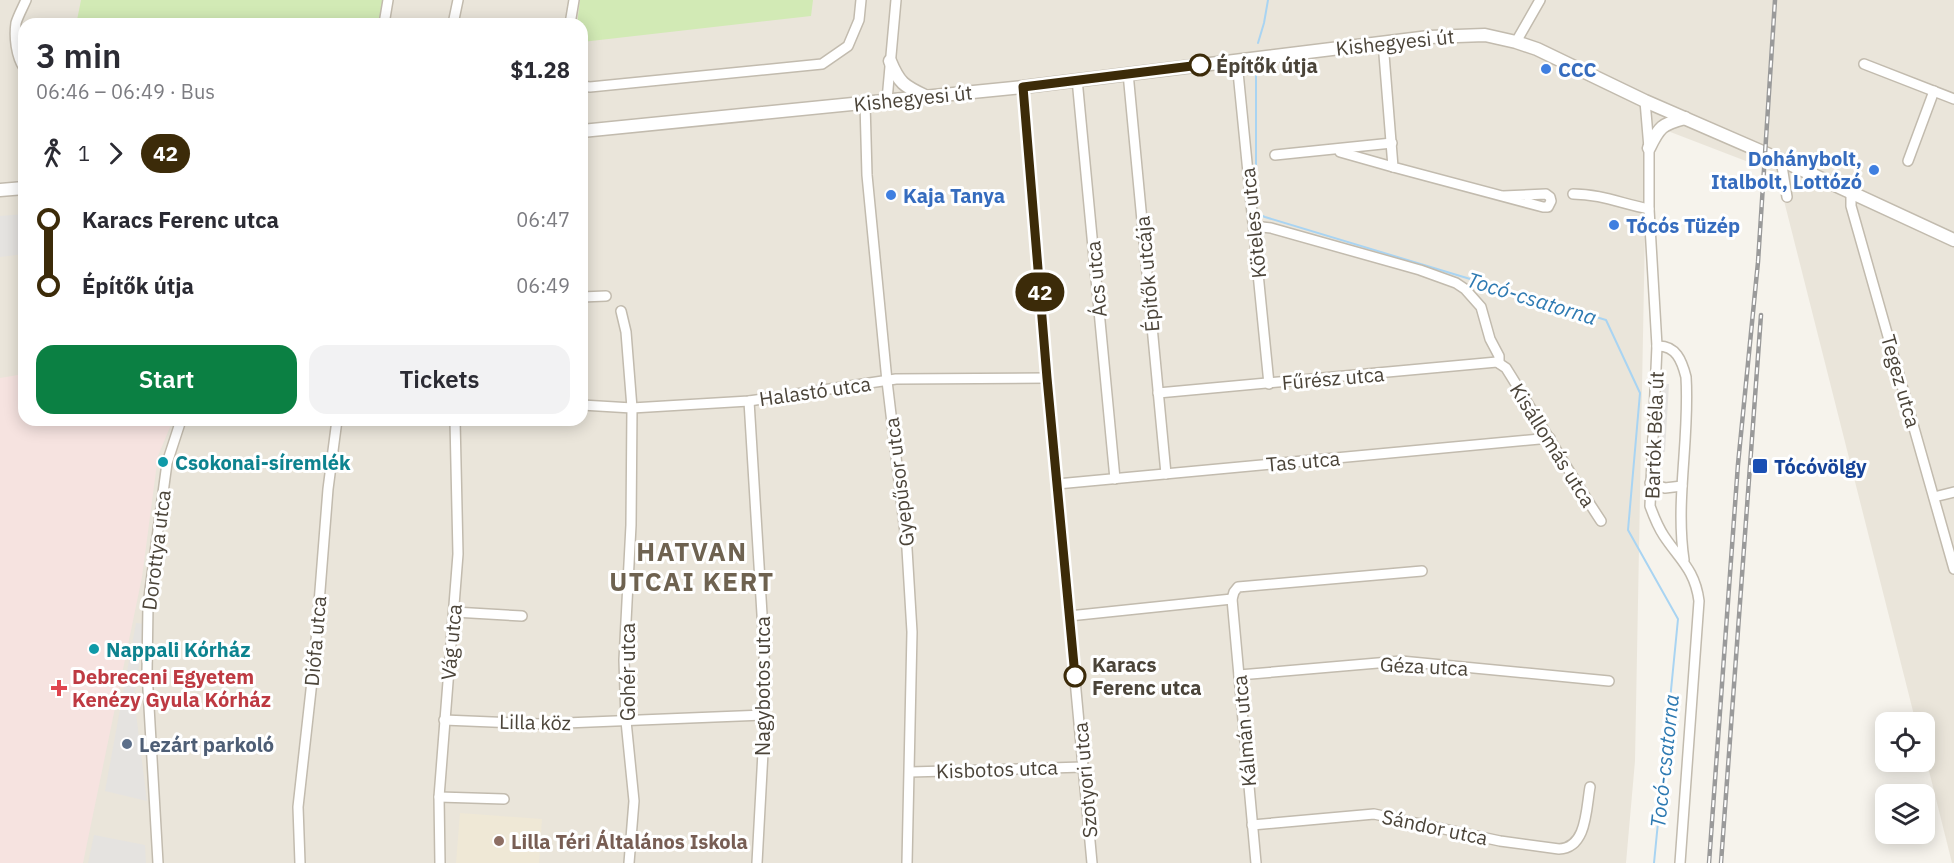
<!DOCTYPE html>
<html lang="en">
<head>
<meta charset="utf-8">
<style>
  :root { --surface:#fff; --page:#f2f2f3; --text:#2b2b33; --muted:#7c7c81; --accent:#0b8043 }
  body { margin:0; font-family:"IBM Plex Sans",sans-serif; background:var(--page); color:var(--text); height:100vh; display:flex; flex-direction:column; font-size:22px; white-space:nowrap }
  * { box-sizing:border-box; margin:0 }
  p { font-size:20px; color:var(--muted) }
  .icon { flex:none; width:33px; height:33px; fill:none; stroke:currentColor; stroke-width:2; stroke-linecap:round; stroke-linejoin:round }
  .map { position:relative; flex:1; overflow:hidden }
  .sheet { position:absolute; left:18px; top:18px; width:570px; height:408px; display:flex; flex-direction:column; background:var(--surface); border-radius:18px; box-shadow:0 3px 15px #0003 }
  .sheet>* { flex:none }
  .badge { padding:0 12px; border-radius:20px; font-size:21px; line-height:39px }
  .fabs { position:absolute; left:1875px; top:712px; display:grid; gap:12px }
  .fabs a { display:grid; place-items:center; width:60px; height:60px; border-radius:12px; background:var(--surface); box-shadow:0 3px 15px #0003; font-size:30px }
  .map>.badge { position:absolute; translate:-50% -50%; box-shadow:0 0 0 3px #fff }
  .legs { display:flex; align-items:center; gap:9px; height:66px; padding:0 18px; font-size:20px }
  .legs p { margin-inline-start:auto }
  .summary { display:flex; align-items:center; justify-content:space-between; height:102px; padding:0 18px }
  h1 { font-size:33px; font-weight:600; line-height:45px }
  .cta { display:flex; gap:12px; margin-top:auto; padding:12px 18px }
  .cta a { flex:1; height:69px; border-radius:18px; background:var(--accent); color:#fff; font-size:24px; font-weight:600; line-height:69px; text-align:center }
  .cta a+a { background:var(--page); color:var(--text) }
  ul { padding:0 18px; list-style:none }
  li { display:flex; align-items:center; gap:21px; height:66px; font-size:22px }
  li i { display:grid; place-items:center; width:9px; height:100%; margin:0 8px; background:currentColor }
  li i::after { content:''; width:15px; height:15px; margin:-8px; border:4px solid; border-radius:50%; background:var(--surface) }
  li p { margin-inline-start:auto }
  li:first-child i { background:linear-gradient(#0000 50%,currentColor 0) }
  li:last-child i { background:linear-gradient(currentColor 50%,#0000 0) }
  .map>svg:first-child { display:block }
  .residential { fill:#eae5da; fill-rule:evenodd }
  .education { fill:#efe8d6 }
  .medical { fill:#f6e3e0 }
  .green { fill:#d2eab5 }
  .parking { fill:#e5e3e0 }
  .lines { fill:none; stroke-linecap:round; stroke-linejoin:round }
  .stream { stroke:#a9d4f2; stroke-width:2 }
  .minor-casing { stroke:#c2bbae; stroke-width:12 }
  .tertiary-casing { stroke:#c2bbae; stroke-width:15 }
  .minor { stroke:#fff; stroke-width:9 }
  .tertiary { stroke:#fff; stroke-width:12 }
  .rail-casing { stroke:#9a9a9a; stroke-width:4.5 }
  .rail { stroke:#fff; stroke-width:2; stroke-dasharray:7; stroke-linecap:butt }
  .line-1-casing { stroke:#fff; stroke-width:14 }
  .line-1 { stroke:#3c2b09; stroke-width:9 }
  .stop-1-dot { fill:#fff; stroke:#3c2b09; stroke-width:3 }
  .shop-dot { fill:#3f7fe0; stroke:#fff; stroke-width:2 }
  .culture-dot { fill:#0f9aa8; stroke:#fff; stroke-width:2 }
  .transit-dot { fill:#1a4fb4; stroke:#fff; stroke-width:2 }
  .health-dot { fill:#e0444e; stroke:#fff; stroke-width:2 }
  .service-dot { fill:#5c6f8a; stroke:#fff; stroke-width:2 }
  .education-dot { fill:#8d6e63; stroke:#fff; stroke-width:2 }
  .labels { text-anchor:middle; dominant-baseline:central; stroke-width:6; stroke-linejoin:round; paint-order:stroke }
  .street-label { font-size:20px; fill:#4b4439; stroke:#fff }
  .stop-label { font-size:20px; font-weight:bold; fill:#4b4439; stroke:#fff; text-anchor:start }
  .shop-label { font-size:20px; font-weight:bold; fill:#366cbe; stroke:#fff; text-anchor:start }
  .culture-label { font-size:20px; font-weight:bold; fill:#0d838f; stroke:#fff; text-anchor:start }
  .transit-label { font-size:20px; font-weight:bold; fill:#164399; stroke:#fff; text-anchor:start }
  .health-label { font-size:20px; font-weight:bold; fill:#be3a42; stroke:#fff; text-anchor:start }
  .service-label { font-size:20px; font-weight:bold; fill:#4e5e75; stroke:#fff; text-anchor:start }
  .education-label { font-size:20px; font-weight:bold; fill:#785e54; stroke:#fff; text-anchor:start }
  .water-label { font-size:21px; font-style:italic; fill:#2e7ab2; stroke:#fff }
  .district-label { font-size:26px; font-weight:bold; letter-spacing:1.5px; fill:#6e6250; stroke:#fff }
</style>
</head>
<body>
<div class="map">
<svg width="1954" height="863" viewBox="0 0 1954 863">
  <rect width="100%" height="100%" fill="#f6f3ec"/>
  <!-- residential -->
  <path class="residential" d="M 0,0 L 1954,0 L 1954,863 L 1952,863 L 1925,755 L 1924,723 L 1916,723 L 1777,173 L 1647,123 L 1635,761 L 1626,863 L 0,863 ZM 24,24 L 582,24 L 582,420 L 24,420 Z"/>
  <!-- education -->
  <path class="education" d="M 460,813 L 542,819 L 539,863 L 456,863 Z"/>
  <!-- medical -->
  <path class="medical" d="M 24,374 L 24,420 L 173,420 L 158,456 L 142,577 L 83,863 L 0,863 L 0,378 Z"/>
  <!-- green -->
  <g class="green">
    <path d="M 81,0 L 388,0 L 384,24 L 73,24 L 77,20 Z"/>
    <path d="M 580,0 L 813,0 L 811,16 L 582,42 L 582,24 L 577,24 Z"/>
  </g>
  <!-- parking -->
  <g class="parking">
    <path d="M 24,214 L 24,254 L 0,257 L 0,216 Z"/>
    <path d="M 1660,384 L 1669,384 L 1665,452 L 1656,451 Z"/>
    <path d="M 136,623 L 146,624 L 134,697 L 147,801 L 105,791 Z"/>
    <path d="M 94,835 L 145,845 L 146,863 L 88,863 Z"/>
  </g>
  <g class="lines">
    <!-- stream -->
    <g class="stream">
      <path d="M 1258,43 L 1264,23 L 1268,0"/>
      <path d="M 1256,74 L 1256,207 L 1258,214 L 1265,217 L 1606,320 L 1640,393 L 1628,530 L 1678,619 L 1654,863"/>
    </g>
    <defs>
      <g id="minor">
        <path d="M 384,24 L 388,0"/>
        <path d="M 453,24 L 458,0"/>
        <path d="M 570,24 L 574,0"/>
        <path d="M 1383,42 L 1393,167 L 1543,207 L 1548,207 L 1551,201 L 1550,197 L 1546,194 L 1503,196"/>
        <path d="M 1516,42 L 1540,0"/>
        <path d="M 1237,62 L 1269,384"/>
        <path d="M 1864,64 L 1954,99"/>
        <path d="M 24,68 C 16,56 14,37 16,23 C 18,16 23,7 26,0"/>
        <path d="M 1128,73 L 1166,474"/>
        <path d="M 1077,79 L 1115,479"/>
        <path d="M 582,86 L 590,87 L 822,64 L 848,46 L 859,20 L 861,0"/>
        <path d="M 1023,87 L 1047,378 L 1092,863"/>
        <path d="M 887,100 L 896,0"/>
        <path d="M 1645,101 L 1649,148 L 1649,209 L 1657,346 L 1650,506 C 1654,517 1658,527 1664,536 C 1680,560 1695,570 1699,601 L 1680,863"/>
        <path d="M 865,103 L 867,175 L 887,381 L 907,549 L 912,632 L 907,863"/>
        <path d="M 1340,152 L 1393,167"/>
        <path d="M 1275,155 L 1392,143"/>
        <path d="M 1781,160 L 1787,197"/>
        <path d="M 1908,161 L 1934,91"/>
        <path d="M 1851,192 L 1851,206 L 1954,569"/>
        <path d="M 1573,194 C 1600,194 1623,204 1649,209"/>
        <path d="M 1253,226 L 1271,228 L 1420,270 L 1456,283 L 1465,289 L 1481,307 L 1490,339 L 1499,356 L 1499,363"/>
        <path d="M 582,297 L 606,296"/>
        <path d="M 621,311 L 626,332 L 632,408 L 631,525 L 624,660 L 626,721 L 634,801 L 629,863"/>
        <path d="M 1657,346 C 1676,345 1682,361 1686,377 C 1690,438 1675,500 1684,560"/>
        <path d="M 1158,393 L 1497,362 L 1506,368 C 1538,419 1568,471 1601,521"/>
        <path d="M 749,401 L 764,647 L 765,715 L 757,863"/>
        <path d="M 582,405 L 632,408 L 749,401 L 896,379 L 1047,378"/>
        <path d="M 1650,483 L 1665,488 L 1682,486"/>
        <path d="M 1057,484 L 1550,438"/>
        <path d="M 1934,497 L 1954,492"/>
        <path d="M 454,612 L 522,616"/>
        <path d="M 1069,616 L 1232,599"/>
        <path d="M 1239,675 L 1401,661 L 1609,681"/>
        <path d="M 444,720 L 541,724 L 765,715"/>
        <path d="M 910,772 L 1083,767"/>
        <path d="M 439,797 L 504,799"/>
        <path d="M 1252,825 L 1374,814 L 1500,841 L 1559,849 C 1587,848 1586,809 1590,787"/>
        <path d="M 158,863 L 147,672 L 148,605 L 167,463 L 181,420"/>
        <path d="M 300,863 L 298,807 L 315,654 L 328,489 L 337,420"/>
        <path d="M 440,863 L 439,797 L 458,554 L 455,420"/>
        <path d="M 1256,863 L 1232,599 L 1234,592 L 1238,587 L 1422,571"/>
      </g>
      <g id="tertiary">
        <path d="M 890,61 C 899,83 904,86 925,96"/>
        <path d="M 582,131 L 1023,87 L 1429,37 L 1485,35 L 1516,42 L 1537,49 L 1645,101 L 1781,160 L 1954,240"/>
        <path d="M 1649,148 C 1659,127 1662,124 1685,118"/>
        <path d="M 0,190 L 24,188"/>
      </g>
    </defs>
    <!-- minor casing -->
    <use href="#minor" class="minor-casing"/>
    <!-- tertiary casing -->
    <use href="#tertiary" class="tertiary-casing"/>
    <!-- minor -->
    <use href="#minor" class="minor"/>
    <!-- tertiary -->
    <use href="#tertiary" class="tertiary"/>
    <defs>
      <g id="rail">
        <path d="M 1709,863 L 1738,464 L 1758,262 L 1775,0"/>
        <path d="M 1721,863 L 1761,315"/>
      </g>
    </defs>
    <!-- rail casing -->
    <use href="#rail" class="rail-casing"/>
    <!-- rail -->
    <use href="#rail" class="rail"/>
  </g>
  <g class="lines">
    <defs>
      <path id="line-1" d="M 1075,676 L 1047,378 L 1023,87 L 1200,65"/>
    </defs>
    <!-- line-1 casing -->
    <use href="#line-1" class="line-1-casing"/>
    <!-- line-1 -->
    <use href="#line-1" class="line-1"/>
  </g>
  <!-- markers -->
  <g class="stop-1-dot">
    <circle cx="1200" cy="65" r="10"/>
    <circle cx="1075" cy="676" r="10"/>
  </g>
  <g class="shop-dot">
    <circle cx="1546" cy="69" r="6"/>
    <circle cx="1874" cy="170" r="6"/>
    <circle cx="891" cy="195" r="6"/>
    <circle cx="1614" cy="225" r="6"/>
  </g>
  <g class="culture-dot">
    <circle cx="163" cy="462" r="6"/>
    <circle cx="94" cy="649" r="6"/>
  </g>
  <rect class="transit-dot" x="1752" y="458" width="16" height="16" rx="3"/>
  <path class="health-dot" d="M56 679h6v6h6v6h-6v6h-6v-6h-6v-6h6z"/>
  <circle class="service-dot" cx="127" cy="744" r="6"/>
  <circle class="education-dot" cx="499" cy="841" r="6"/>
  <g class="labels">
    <!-- street labels -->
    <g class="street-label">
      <text transform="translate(1395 42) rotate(-6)">Kishegyesi út</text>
      <text transform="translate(913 98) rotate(-6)">Kishegyesi út</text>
      <text transform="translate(1253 223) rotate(-96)">Köteles utca</text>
      <text transform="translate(1147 274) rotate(-95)">Építők utcája</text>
      <text transform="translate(1096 279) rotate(-95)">Ács utca</text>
      <text transform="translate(1333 378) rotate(-5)">Fűrész utca</text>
      <text transform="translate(1901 381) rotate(74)">Tegez utca</text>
      <text transform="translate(815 391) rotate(-8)">Halastó utca</text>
      <text transform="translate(1654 435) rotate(-88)">Bartók Béla út</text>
      <text transform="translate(1553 445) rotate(58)">Kisállomás utca</text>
      <text transform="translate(1303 461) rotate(-5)">Tas utca</text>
      <text transform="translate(899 482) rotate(-97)">Gyepűsor utca</text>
      <text transform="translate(156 550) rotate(-83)">Dorottya utca</text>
      <text transform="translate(315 641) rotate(-85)">Diófa utca</text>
      <text transform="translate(451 642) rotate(-85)">Vág utca</text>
      <text transform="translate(1424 666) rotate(3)">Géza utca</text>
      <text transform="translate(627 672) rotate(-90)">Gohér utca</text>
      <text transform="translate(762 686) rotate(-90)">Nagybotos utca</text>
      <text transform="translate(535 722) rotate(1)">Lilla köz</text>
      <text transform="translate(1244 731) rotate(-95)">Kálmán utca</text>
      <text transform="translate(997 769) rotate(-2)">Kisbotos utca</text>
      <text transform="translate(1085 780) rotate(-95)">Szotyori utca</text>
      <text transform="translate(1435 827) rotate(12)">Sándor utca</text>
    </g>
    <!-- stop labels -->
    <g class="stop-label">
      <text x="1216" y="65">Építők útja</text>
      <text x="1092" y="664">Karacs<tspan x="1092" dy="23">Ferenc utca</tspan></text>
    </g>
    <!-- shop labels -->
    <g class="shop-label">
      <text x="1558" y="69">CCC</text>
      <text x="1862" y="158" text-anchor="end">Dohánybolt,<tspan x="1862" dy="23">Italbolt, Lottózó</tspan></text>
      <text x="903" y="195">Kaja Tanya</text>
      <text x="1626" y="225">Tócós Tüzép</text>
    </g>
    <!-- culture labels -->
    <g class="culture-label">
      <text x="175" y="462">Csokonai-síremlék</text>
      <text x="106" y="649">Nappali Kórház</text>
    </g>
    <!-- transit labels -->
    <g class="transit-label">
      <text x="1774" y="466">Tócóvölgy</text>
    </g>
    <!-- health labels -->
    <g class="health-label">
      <text x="72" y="676">Debreceni Egyetem<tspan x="72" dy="23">Kenézy Gyula Kórház</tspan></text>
    </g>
    <!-- service labels -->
    <g class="service-label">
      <text x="139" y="744">Lezárt parkoló</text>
    </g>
    <!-- education labels -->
    <g class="education-label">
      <text x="511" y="841">Lilla Téri Általános Iskola</text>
    </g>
    <!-- water labels -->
    <g class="water-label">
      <text transform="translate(1532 298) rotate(17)">Tocó-csatorna</text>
      <text transform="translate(1664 761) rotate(-84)">Tocó-csatorna</text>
    </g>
    <!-- district labels -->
    <g class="district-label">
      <text x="692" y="551">HATVAN<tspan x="692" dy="30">UTCAI KERT</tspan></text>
    </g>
  </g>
</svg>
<div class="fabs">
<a><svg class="icon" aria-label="locate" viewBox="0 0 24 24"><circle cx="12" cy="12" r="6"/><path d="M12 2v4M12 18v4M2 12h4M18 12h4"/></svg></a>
<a><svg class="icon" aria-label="layers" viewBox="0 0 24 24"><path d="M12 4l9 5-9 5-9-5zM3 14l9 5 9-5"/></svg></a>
</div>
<b class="badge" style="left:1040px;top:292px;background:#3c2b09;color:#fff">42</b>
<section class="sheet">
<div class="summary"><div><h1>3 min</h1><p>06:46 – 06:49 · Bus</p></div><b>$1.28</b></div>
<div class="legs"><svg class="icon" aria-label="walk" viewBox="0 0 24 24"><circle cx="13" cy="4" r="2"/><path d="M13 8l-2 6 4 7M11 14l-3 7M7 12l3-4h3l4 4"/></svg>1<svg class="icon" aria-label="forward" viewBox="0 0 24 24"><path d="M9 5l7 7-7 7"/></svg><b class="badge" style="background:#3c2b09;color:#fff">42</b></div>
<ul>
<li><i style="color:#3c2b09"></i><b>Karacs Ferenc utca</b><p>06:47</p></li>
<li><i style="color:#3c2b09"></i><b>Építők útja</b><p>06:49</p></li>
</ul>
<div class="cta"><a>Start</a><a>Tickets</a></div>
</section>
</div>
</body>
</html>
